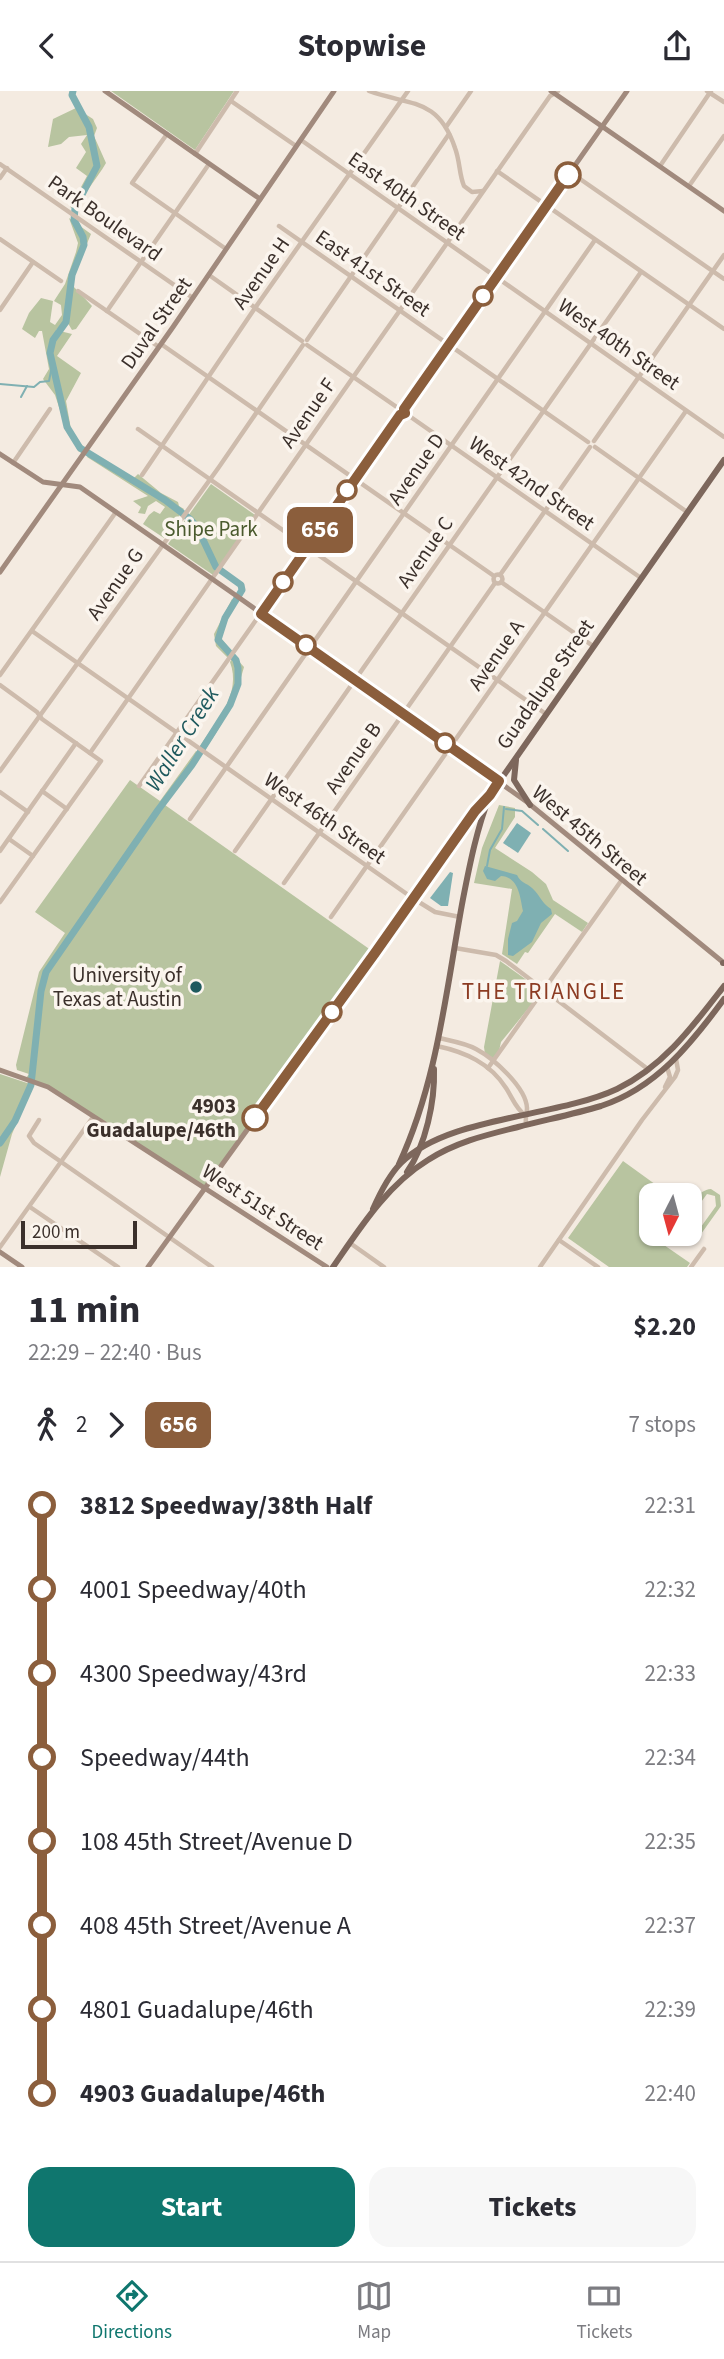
<!DOCTYPE html>
<html lang="en">
<head>
<meta charset="utf-8">
<style>
  :root { --surface:#fff; --page:#f7f7f7; --text:#2b2b33; --muted:#7c7c81; --line:#e1e1e2; --accent:#0f766e }
  body { margin:0; font-family:"Source Sans 3",sans-serif; background:var(--page); color:var(--text); height:100vh; display:flex; flex-direction:column; font-size:26px; white-space:nowrap }
  * { box-sizing:border-box; margin:0 }
  p { font-size:23px; color:var(--muted) }
  .icon { flex:none; width:38px; height:38px; fill:none; stroke:currentColor; stroke-width:2; stroke-linecap:round; stroke-linejoin:round }
  .map { position:relative; height:1176px; overflow:hidden }
  .drawer { display:flex; flex-direction:column; background:var(--surface); flex:1 }
  .drawer>* { flex:none }
  .badge { padding:0 14px; border-radius:10px; font-size:24px; line-height:46px }
  .needle { width:46px; rotate:186deg }
  .fabs { position:absolute; left:639px; top:1092px; display:grid; gap:14px }
  .fabs a { display:grid; place-items:center; width:63px; height:63px; border-radius:14px; background:var(--surface); box-shadow:0 2px 5px #0004; font-size:35px }
  .scale { position:absolute; left:21px; bottom:18px; width:116px; box-sizing:border-box; padding-left:7px; border:4px solid #3b302b; border-top:0; font-size:19px; line-height:24px; white-space:nowrap; color:#3b302b; -webkit-text-stroke:5px #fbf5ee; paint-order:stroke }
  .map>.badge { position:absolute; translate:-50% -50%; box-shadow:0 0 0 4px #fff }
  .legs { display:flex; align-items:center; gap:10px; height:77px; padding:0 28px; font-size:23px }
  .legs p { margin-inline-start:auto }
  .overview { display:flex; align-items:center; justify-content:space-between; height:119px; padding:0 28px }
  h1 { font-size:38px; font-weight:700; line-height:52px }
  .primary-button { display:flex; gap:14px; margin-top:auto; padding:14px 28px }
  .primary-button a { flex:1; height:80px; border-radius:21px; background:var(--accent); color:#fff; font-size:28px; font-weight:700; line-height:80px; text-align:center }
  .primary-button a+a { background:var(--page); color:var(--text) }
  ul { padding:0 28px; list-style:none }
  li { display:flex; align-items:center; gap:24px; height:84px; font-size:26px }
  li i { display:grid; place-items:center; width:10px; height:100%; margin:0 9px; background:currentColor }
  li i::after { content:''; width:18px; height:18px; margin:-9px; border:5px solid; border-radius:50%; background:var(--surface) }
  li p { margin-inline-start:auto }
  li:first-child i { background:linear-gradient(#0000 50%,currentColor 0) }
  li:last-child i { background:linear-gradient(currentColor 50%,#0000 0) }
  header { display:flex; justify-content:space-between; align-items:center; height:91px; padding:0 28px; background:var(--surface); font-size:32px; font-weight:700 }
  .tabs { display:flex; justify-content:space-around; align-items:center; height:98px; border-top:2px solid var(--line); background:var(--surface); font-size:19px; color:var(--muted) }
  .tabs a { display:grid; justify-items:center; gap:4px }
  .tabs .active { color:var(--accent) }
  .map>svg:first-child { display:block }
  .green { fill:#b8c4a0 }
  .water { fill:#7fb0b2 }
  .lines { fill:none; stroke-linecap:round; stroke-linejoin:round }
  .stream { stroke:#7fb0b2; stroke-width:2 }
  .river { stroke:#7fb0b2; stroke-width:7 }
  .street { stroke:#cdbbac; stroke-width:4.5 }
  .secondary { stroke:#a18a7d; stroke-width:5 }
  .primary { stroke:#7d675c; stroke-width:6 }
  .line-1-casing { stroke:#fff; stroke-width:16 }
  .line-1 { stroke:#8b5e3c; stroke-width:10 }
  .stop-1-dot { fill:#fff; stroke:#8b5e3c; stroke-width:3.5 }
  .poi-dot { fill:#1f5a5e; stroke:#fbf5ee; stroke-width:2.5 }
  .labels { text-anchor:middle; dominant-baseline:central; stroke-width:7; stroke-linejoin:round; paint-order:stroke }
  .street-label { font-size:21px; fill:#3b302b; stroke:#fbf5ee }
  .park-label { font-size:21px; fill:#4a5a2e; stroke:#fbf5ee }
  .poi-label { font-size:21px; fill:#3b302b; stroke:#fbf5ee; text-anchor:end }
  .stop-label { font-size:21px; font-weight:bold; fill:#3b302b; stroke:#fbf5ee; text-anchor:end }
  .water-label { font-size:23px; font-style:italic; fill:#1f5a5e; stroke:#fbf5ee }
  .neighbourhood-label { font-size:23px; letter-spacing:2px; fill:#8c3b22; stroke:#fbf5ee }
</style>
</head>
<body>
<header><svg class="icon" aria-label="back" viewBox="0 0 24 24"><path d="M15 5l-7 7 7 7"/></svg>Stopwise<svg class="icon" aria-label="share" viewBox="0 0 24 24"><path d="M12 15V3M7 8l5-5 5 5M5 13v7h14v-7"/></svg></header>
<div class="map">
<svg width="724" height="1176" viewBox="0 0 724 1176">
  <rect width="100%" height="100%" fill="#f4ebe1"/>
  <!-- green -->
  <g class="green">
    <path d="M 111,0 L 234,0 L 195,59 Z"/>
    <path d="M 76,17 L 93,28 L 97,37 L 94,45 L 106,72 C 97,88 82,103 77,120 L 70,116 L 87,85 L 76,77 L 86,61 L 81,53 L 87,44 L 69,46 L 61,53 L 48,56 L 53,28 Z"/>
    <path d="M 69,127 L 91,143 L 75,181 L 73,195 L 92,215 L 76,238 L 72,239 L 66,229 L 56,239 L 72,243 L 57,265 L 81,282 L 66,310 L 72,344 L 83,355 L 79,361 L 67,340 L 55,304 L 43,288 L 49,278 L 42,240 L 39,240 L 35,247 L 22,238 L 29,222 L 41,207 L 53,210 L 50,231 L 55,234 L 62,224 L 61,214 L 54,210 L 65,193 L 76,161 L 78,152 Z"/>
    <path d="M 91,361 L 134,387 L 138,383 L 161,402 L 178,411 L 179,415 L 184,418 L 164,447 L 143,433 L 149,424 L 154,420 L 160,423 L 165,416 L 156,410 L 148,415 L 145,423 L 138,422 L 141,416 L 133,410 L 148,405 L 87,366 Z"/>
    <path d="M 211,393 L 255,424 L 213,484 L 168,453 Z"/>
    <path d="M 232,508 L 237,512 L 228,526 L 221,547 L 232,561 L 228,567 L 216,555 L 214,543 Z"/>
    <path d="M 234,565 L 244,576 C 234,612 226,628 205,659 L 200,655 C 216,630 242,603 230,571 Z"/>
    <path d="M 196,660 L 202,663 L 165,714 L 375,862 L 204,1096 L 48,996 L 26,987 L 29,983 L 17,979 L 16,974 L 39,881 L 65,842 L 35,821 L 130,689 L 160,710 Z"/>
    <path d="M 499,714 L 515,717 L 515,726 L 495,757 L 532,781 L 546,793 L 553,809 L 588,832 L 582,841 L 555,823 L 528,862 L 525,861 L 517,873 L 502,863 L 512,798 L 474,792 L 482,757 Z"/>
    <path d="M 500,870 L 538,897 L 540,903 L 501,951 L 499,960 L 492,968 L 485,963 L 484,956 Z"/>
    <path d="M 0,983 L 33,994 L 12,1043 L 0,1086 Z"/>
    <path d="M 623,1070 L 670,1104 L 651,1104 L 651,1139 L 648,1143 L 690,1172 L 687,1176 L 609,1176 L 568,1147 Z"/>
    <path d="M 711,1098 L 720,1104 L 721,1115 L 701,1143 C 695,1147 690,1147 685,1143 L 698,1140 L 716,1115 L 715,1105 L 707,1103 L 690,1126 C 689,1114 698,1099 711,1098 Z"/>
  </g>
  <!-- water -->
  <g class="water">
    <path d="M 517,732 L 531,742 L 518,762 L 503,752 Z"/>
    <path d="M 485,775 L 517,784 C 521,793 529,792 535,800 C 541,807 543,813 551,818 L 552,823 L 541,832 L 532,851 L 513,865 L 508,864 L 508,848 L 512,832 L 517,830 L 523,820 C 520,806 519,786 501,785 L 495,790 L 487,788 L 483,780 Z"/>
    <path d="M 450,781 L 453,782 L 448,815 L 441,815 L 430,807 Z"/>
  </g>
  <g class="lines">
    <!-- stream -->
    <g class="stream">
      <path d="M 0,293 L 34,296 L 40,291 L 49,290 L 52,275"/>
      <path d="M 21,306 L 27,295"/>
      <path d="M 506,718 L 522,720 L 538,734"/>
      <path d="M 543,738 L 568,760"/>
      <path d="M 487,775 L 490,759 L 502,738 L 504,716"/>
    </g>
    <!-- river -->
    <path class="river" d="M 0,1052 L 15,1030 L 31,994 L 41,900 L 46,881 L 158,719 L 192,674 L 230,614 L 238,593 L 238,577 L 236,569 L 218,549 L 225,527 L 242,499 L 241,494 L 216,476 L 197,436 L 190,428 L 165,409 L 80,357 L 67,336 L 50,262 L 53,249 L 66,231 L 72,184 L 84,154 L 83,146 L 74,129 L 75,117 L 97,75 L 89,36 L 72,4 L 73,0"/>
    <!-- street -->
    <g class="street">
      <path d="M 369,0 C 410,15 438,6 455,57 C 460,70 459,83 464,95 L 472,101 L 483,100"/>
      <path d="M 707,0 L 724,11"/>
      <path d="M 231,10 L 296,55"/>
      <path d="M 446,36 L 471,0"/>
      <path d="M 167,43 L 132,92 L 226,158"/>
      <path d="M 301,49 L 724,346"/>
      <path d="M 195,63 L 237,0"/>
      <path d="M 0,73 L 193,207"/>
      <path d="M 660,75 L 711,0"/>
      <path d="M 497,80 L 724,238"/>
      <path d="M 570,81 L 724,188"/>
      <path d="M 0,87 L 7,77"/>
      <path d="M 689,95 L 724,45"/>
      <path d="M 279,135 L 588,351"/>
      <path d="M 0,148 L 61,190"/>
      <path d="M 209,184 L 302,250"/>
      <path d="M 78,200 L 159,256"/>
      <path d="M 0,219 L 33,171"/>
      <path d="M 107,220 L 209,73"/>
      <path d="M 307,249 L 449,43"/>
      <path d="M 161,253 L 494,485"/>
      <path d="M 307,254 L 401,319"/>
      <path d="M 405,322 L 641,487"/>
      <path d="M 138,338 L 546,623"/>
      <path d="M 594,350 L 724,164"/>
      <path d="M 595,356 L 687,421"/>
      <path d="M 13,372 L 50,318"/>
      <path d="M 142,384 L 255,217 L 408,0"/>
      <circle cx="498" cy="488" r="4.5"/>
      <path d="M 500,484 L 590,356"/>
      <path d="M 501,491 L 593,555"/>
      <path d="M 32,540 L 414,808 L 435,821 L 460,826"/>
      <path d="M 0,584 L 116,421"/>
      <path d="M 0,594 L 37,621 L 42,628 L 101,670 L 0,811"/>
      <path d="M 90,662 L 550,5 L 558,0"/>
      <path d="M 0,680 L 219,376 L 303,254"/>
      <path d="M 139,695 L 261,522"/>
      <path d="M 42,700 L 67,718"/>
      <path d="M 0,701 L 28,721"/>
      <path d="M 190,728 L 595,149"/>
      <path d="M 9,748 L 33,765"/>
      <path d="M 0,760 L 76,652"/>
      <path d="M 235,760 L 641,181"/>
      <path d="M 284,792 L 495,492"/>
      <path d="M 331,826 L 686,320"/>
      <path d="M 455,857 L 496,864 L 506,870 L 649,979"/>
      <path d="M 439,947 C 451,950 465,952 476,958 C 493,967 526,996 527,1017 C 527,1023 525,1027 526,1033"/>
      <path d="M 437,955 C 465,961 490,972 506,997 C 512,1006 516,1018 525,1024"/>
      <path d="M 488,977 L 621,790"/>
      <path d="M 665,996 L 670,986 L 667,976"/>
      <path d="M 39,1029 L 29,1045 L 34,1052 L 212,1176"/>
      <path d="M 30,1116 L 118,1176"/>
      <path d="M 559,1149 L 598,1176"/>
      <path d="M 350,1152 L 384,1176"/>
      <path d="M 0,1156 L 93,1026"/>
      <path d="M 540,1176 L 642,1029 L 675,986 L 678,979 L 676,968"/>
      <path d="M 691,1176 L 704,1158"/>
    </g>
    <!-- secondary -->
    <g class="secondary">
      <path d="M 105,0 L 260,108"/>
      <path d="M 551,0 L 724,120"/>
      <path d="M 0,363 L 43,391 L 80,396 L 241,508 L 527,711 L 724,872"/>
      <path d="M 0,481 L 173,236 L 334,0"/>
      <path d="M 261,522 L 400,324 L 405,322 L 405,317 L 627,0"/>
      <path d="M 0,979 L 48,996 L 327,1176"/>
      <path d="M 0,1161 L 22,1176"/>
      <path d="M 148,1176 L 375,862 L 475,720 L 489,705"/>
    </g>
    <!-- primary -->
    <g class="primary">
      <path d="M 516,669 L 514,689 L 530,714"/>
      <path d="M 723,872 L 724,872"/>
      <path d="M 399,1073 C 438,989 446,898 463,808 C 470,772 477,737 490,704 L 724,369"/>
      <path d="M 407,1081 C 426,1054 435,1010 434,978"/>
      <path d="M 373,1118 C 380,1102 389,1084 401,1072 C 448,1025 555,1027 617,998 C 664,975 693,935 724,895"/>
      <path d="M 333,1176 C 360,1137 387,1094 428,1069 C 456,1051 486,1044 518,1036 C 545,1029 574,1023 601,1015 C 656,997 691,953 724,908"/>
    </g>
  </g>
  <g class="lines">
    <defs>
      <path id="line-1" d="M 255,1027 L 375,862 L 475,720 L 490,704 L 499,690 L 261,523 L 400,324 L 405,322 L 404,318 L 568,84"/>
    </defs>
    <!-- line-1 casing -->
    <use href="#line-1" class="line-1-casing"/>
    <!-- line-1 -->
    <use href="#line-1" class="line-1"/>
  </g>
  <!-- markers -->
  <g class="stop-1-dot">
    <circle cx="568" cy="84" r="12"/>
    <circle cx="483" cy="205" r="9"/>
    <circle cx="347" cy="399" r="9"/>
    <circle cx="283" cy="491" r="9"/>
    <circle cx="306" cy="554" r="9"/>
    <circle cx="445" cy="652" r="9"/>
    <circle cx="332" cy="921" r="9"/>
    <circle cx="255" cy="1027" r="12"/>
  </g>
  <circle class="poi-dot" cx="196" cy="896" r="7"/>
  <g class="labels">
    <!-- street labels -->
    <g class="street-label">
      <text transform="translate(407 105) rotate(35)">East 40th Street</text>
      <text transform="translate(105 127) rotate(35)">Park Boulevard</text>
      <text transform="translate(261 182) rotate(-55)">Avenue H</text>
      <text transform="translate(373 182) rotate(35)">East 41st Street</text>
      <text transform="translate(156 232) rotate(-55)">Duval Street</text>
      <text transform="translate(619 253) rotate(35)">West 40th Street</text>
      <text transform="translate(308 322) rotate(-55)">Avenue F</text>
      <text transform="translate(416 378) rotate(-55)">Avenue D</text>
      <text transform="translate(532 392) rotate(35)">West 42nd Street</text>
      <text transform="translate(425 461) rotate(-55)">Avenue C</text>
      <text transform="translate(115 493) rotate(-55)">Avenue G</text>
      <text transform="translate(496 564) rotate(-55)">Avenue A</text>
      <text transform="translate(545 593) rotate(-55)">Guadalupe Street</text>
      <text transform="translate(353 667) rotate(-55)">Avenue B</text>
      <text transform="translate(325 727) rotate(35)">West 46th Street</text>
      <text transform="translate(590 744) rotate(40)">West 45th Street</text>
      <text transform="translate(263 1116) rotate(33)">West 51st Street</text>
    </g>
    <!-- park labels -->
    <g class="park-label">
      <text x="211" y="438">Shipe Park</text>
    </g>
    <!-- poi labels -->
    <g class="poi-label">
      <text x="182" y="884">University of<tspan x="182" dy="24">Texas at Austin</tspan></text>
    </g>
    <!-- stop labels -->
    <g class="stop-label">
      <text x="236" y="1015">4903<tspan x="236" dy="24">Guadalupe/46th</tspan></text>
    </g>
    <!-- water labels -->
    <g class="water-label">
      <text transform="translate(182 648) rotate(-58)">Waller Creek</text>
    </g>
    <!-- neighbourhood labels -->
    <g class="neighbourhood-label">
      <text x="544" y="900">THE TRIANGLE</text>
    </g>
  </g>
</svg>
<div class="fabs">
<a><svg class="needle" viewBox="-14 -14 28 28"><path d="M0-13l5 13h-10z" fill="#e53935"/><path d="M0 13l5-13h-10z" fill="#7c7c81"/></svg></a>
</div>
<div class="scale">200 m</div>
<b class="badge" style="left:320px;top:439px;background:#8b5e3c;color:#fff">656</b>
</div>
<section class="drawer">
<div class="overview"><div><h1>11 min</h1><p>22:29 – 22:40 · Bus</p></div><b>$2.20</b></div>
<div class="legs"><svg class="icon" aria-label="walk" viewBox="0 0 24 24"><circle cx="13" cy="4" r="2"/><path d="M13 8l-2 6 4 7M11 14l-3 7M7 12l3-4h3l4 4"/></svg>2<svg class="icon" aria-label="forward" viewBox="0 0 24 24"><path d="M9 5l7 7-7 7"/></svg><b class="badge" style="background:#8b5e3c;color:#fff">656</b><p>7 stops</p></div>
<ul>
<li><i style="color:#8b5e3c"></i><b>3812 Speedway/38th Half</b><p>22:31</p></li>
<li><i style="color:#8b5e3c"></i><span>4001 Speedway/40th</span><p>22:32</p></li>
<li><i style="color:#8b5e3c"></i><span>4300 Speedway/43rd</span><p>22:33</p></li>
<li><i style="color:#8b5e3c"></i><span>Speedway/44th</span><p>22:34</p></li>
<li><i style="color:#8b5e3c"></i><span>108 45th Street/Avenue D</span><p>22:35</p></li>
<li><i style="color:#8b5e3c"></i><span>408 45th Street/Avenue A</span><p>22:37</p></li>
<li><i style="color:#8b5e3c"></i><span>4801 Guadalupe/46th</span><p>22:39</p></li>
<li><i style="color:#8b5e3c"></i><b>4903 Guadalupe/46th</b><p>22:40</p></li>
</ul>
<div class="primary-button"><a>Start</a><a>Tickets</a></div>
</section>
<nav class="tabs">
<a class="active"><svg class="icon" aria-label="directions" viewBox="0 0 24 24"><path d="M12 3l9 9-9 9-9-9zM9 14v-3h6M13 9l2 2-2 2"/></svg>Directions</a>
<a><svg class="icon" aria-label="map" viewBox="0 0 24 24"><path d="M3 6l6-2 6 2 6-2v14l-6 2-6-2-6 2zM9 4v14M15 6v14"/></svg>Map</a>
<a><svg class="icon" aria-label="tickets" viewBox="0 0 24 24"><path d="M3 7h18v10H3zM15 7v10"/></svg>Tickets</a>
</nav>
</body>
</html>
